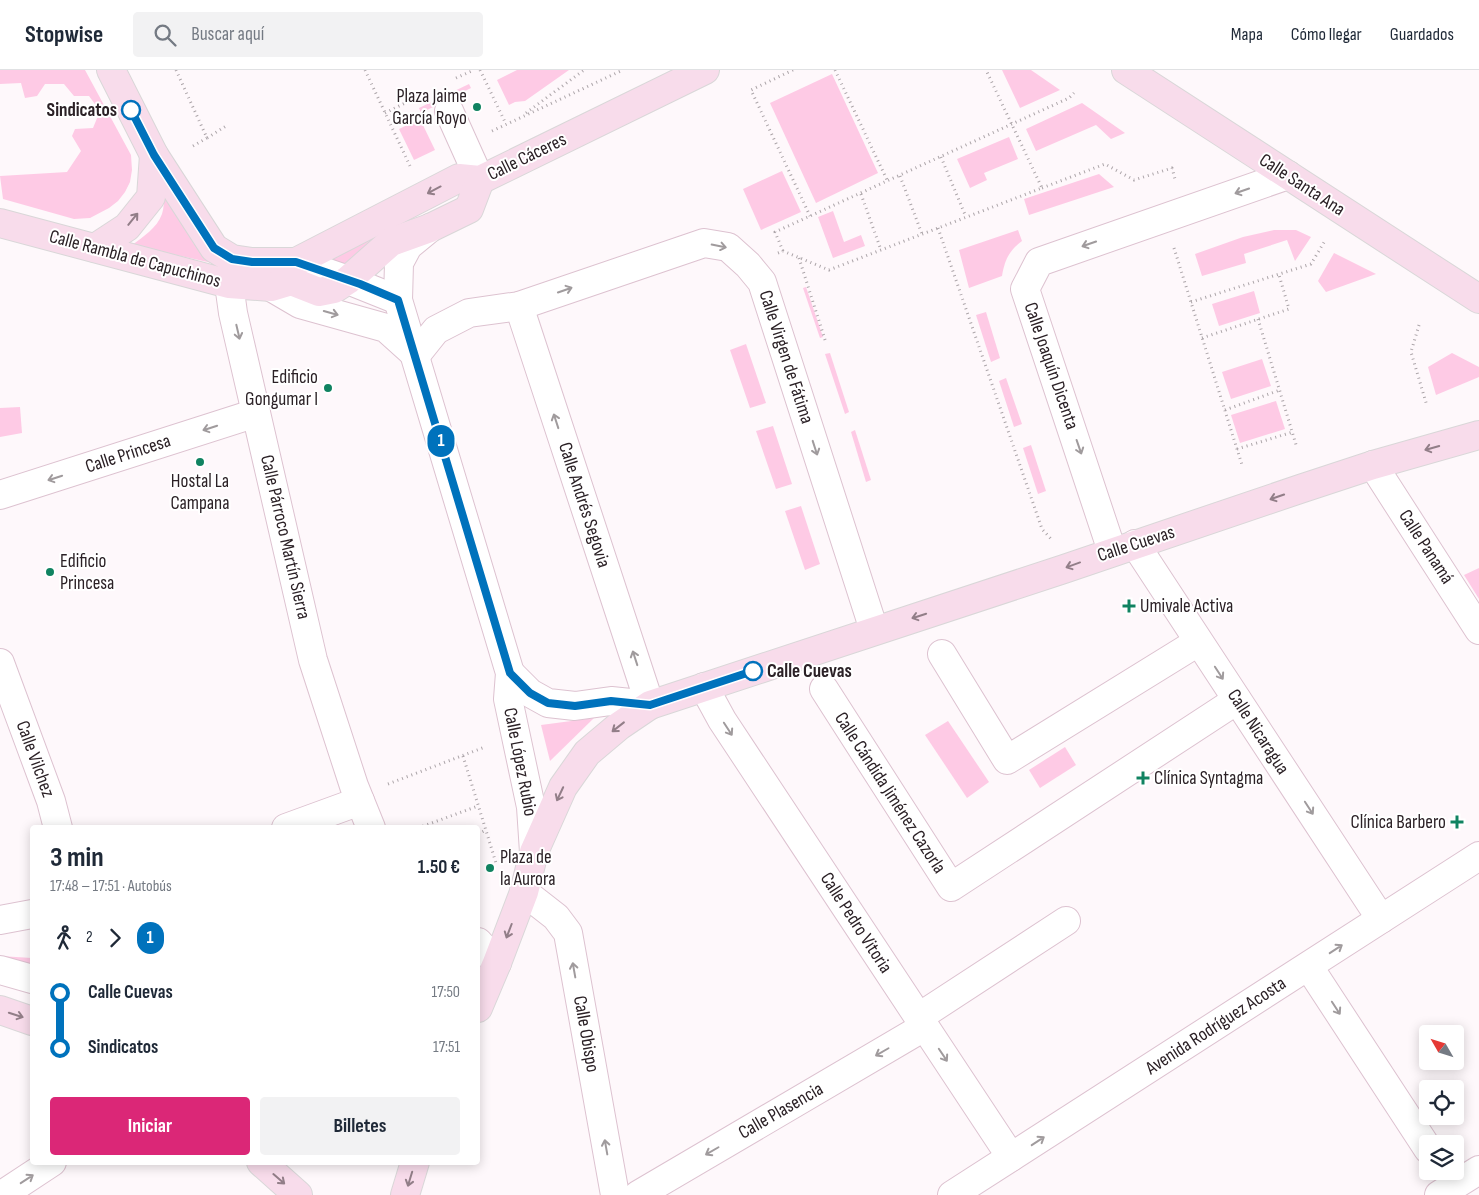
<!DOCTYPE html>
<html lang="es">
<head>
<meta charset="utf-8">
<style>
  :root { --surface:#fff; --page:#f2f2f3; --text:#1f2937; --muted:#747a83; --line:#e0e1e3; --accent:#db2777 }
  body { margin:0; font-family:"Sofia Sans Condensed",sans-serif; background:var(--page); color:var(--text); height:100vh; display:flex; flex-direction:column; font-size:19px; white-space:nowrap }
  * { box-sizing:border-box; margin:0 }
  p { font-size:16px; color:var(--muted) }
  .icon { flex:none; width:28px; height:28px; fill:none; stroke:currentColor; stroke-width:2; stroke-linecap:round; stroke-linejoin:round }
  .map { position:relative; flex:1; overflow:hidden }
  .drawer { position:absolute; left:30px; top:755px; width:450px; height:340px; display:flex; flex-direction:column; background:var(--surface); border-radius:5px; box-shadow:0 2px 12px #0003 }
  .drawer>* { flex:none }
  .badge { padding:0 10px; border-radius:16px; font-size:18px; line-height:32px }
  .needle { width:32px; rotate:309deg }
  .fabs { position:absolute; left:1419px; top:955px; display:grid; gap:10px }
  .fabs a { display:grid; place-items:center; width:45px; height:45px; border-radius:5px; background:var(--surface); box-shadow:0 2px 12px #0003; font-size:25px }
  .map>.badge { position:absolute; translate:-50% -50%; box-shadow:0 0 0 2px #fff }
  .legs { display:flex; align-items:center; gap:8px; height:55px; padding:0 20px; font-size:16px }
  .legs p { margin-inline-start:auto }
  .summary { display:flex; align-items:center; justify-content:space-between; height:85px; padding:0 20px }
  h1 { font-size:28px; font-weight:700; line-height:38px }
  .button { display:flex; gap:10px; margin-top:auto; padding:10px 20px }
  .button a { flex:1; height:58px; border-radius:5px; background:var(--accent); color:#fff; font-size:20px; font-weight:700; line-height:58px; text-align:center }
  .button a+a { background:var(--page); color:var(--text) }
  ul { padding:0 20px; list-style:none }
  li { display:flex; align-items:center; gap:18px; height:55px; font-size:19px }
  li i { display:grid; place-items:center; width:8px; height:100%; margin:0 6px; background:currentColor }
  li i::after { content:''; width:12px; height:12px; margin:-6px; border:4px solid; border-radius:50%; background:var(--surface) }
  li p { margin-inline-start:auto }
  li:first-child i { background:linear-gradient(#0000 50%,currentColor 0) }
  li:last-child i { background:linear-gradient(currentColor 50%,#0000 0) }
  header { display:flex; align-items:center; gap:30px; box-sizing:border-box; height:70px; padding:0 25px; background:var(--surface); border-bottom:1px solid var(--line) }
  header strong { font-size:24px }
  nav { display:flex; gap:28px; margin-inline-start:auto; font-size:18px }
  .search { width:350px; height:45px; background:var(--page); display:flex; align-items:center; gap:12px; box-sizing:border-box; padding:0 18px; border-radius:5px; color:var(--muted); font-size:19px }
  .map>svg:first-child { display:block }
  .green { fill:#fecae5 }
  .lines { fill:none; stroke-linecap:round; stroke-linejoin:round }
  .minor-casing { stroke:#ddc2d0; stroke-width:30 }
  .major-casing { stroke:#d9d7d8; stroke-width:30 }
  .path { stroke:#aca5a9; stroke-width:3; stroke-dasharray:1 4; stroke-linecap:butt }
  .minor { stroke:#fff; stroke-width:28 }
  .major { stroke:#f8dceb; stroke-width:28 }
  .oneway { stroke:#927e88 }
  .oneway2 { stroke:#a09b9d }
  .line-1-casing { stroke:#fff; stroke-width:11 }
  .line-1 { stroke:#0072bc; stroke-width:8 }
  .poi-dot { fill:#108361; stroke:#fff; stroke-width:2 }
  .stop-1-dot { fill:#fff; stroke:#0072bc; stroke-width:2.5 }
  .labels { text-anchor:middle; dominant-baseline:central; stroke-width:4; stroke-linejoin:round; paint-order:stroke }
  .poi-label { font-size:19px; fill:#2b2126; stroke:#fff; text-anchor:start }
  .stop-label { font-size:19px; font-weight:bold; fill:#2b2126; stroke:#fff; text-anchor:end }
  .street-label { font-size:19px; fill:#2b2126; stroke:#fff }
</style>
</head>
<body>
<header>
<strong>Stopwise</strong>
<div class="search"><svg class="icon" aria-label="search" viewBox="0 0 24 24"><circle cx="10" cy="10" r="6"/><path d="M15 15l6 6"/></svg>Buscar aquí</div>
<nav><a>Mapa</a><a>Cómo llegar</a><a>Guardados</a></nav>
</header>
<div class="map">
<svg width="1479" height="1125" viewBox="0 0 1479 1125">
  <rect width="100%" height="100%" fill="#fef8fb"/>
  <!-- green -->
  <g class="green">
    <path d="M 0,0 L 85,0 L 131,85 L 132,100 L 130,112 L 125,122 L 118,131 L 109,138 L 90,148 L 74,149 L 3,129 L 0,106 L 67,102 L 81,81 L 72,66 L 75,59 L 93,58 L 100,41 L 89,26 L 74,26 L 64,14 L 45,14 L 37,26 L 25,28 L 21,13 L 0,14 Z"/>
    <path d="M 517,0 L 569,0 L 525,31 L 515,32 L 509,35 L 497,10 Z"/>
    <path d="M 1002,0 L 1031,0 L 1060,20 L 1020,38 Z"/>
    <path d="M 832,4 L 878,103 L 816,133 L 770,33 Z"/>
    <path d="M 469,14 L 471,18 L 421,43 L 419,38 Z"/>
    <path d="M 1082,33 L 1125,63 L 1111,69 L 1096,55 L 1036,81 L 1026,59 Z"/>
    <path d="M 420,49 L 435,80 L 414,90 L 399,59 Z"/>
    <path d="M 1009,67 L 1018,89 L 984,103 L 987,110 L 970,118 L 957,89 Z"/>
    <path d="M 782,101 L 801,142 L 761,160 L 743,119 Z"/>
    <path d="M 1099,104 L 1114,117 L 1029,145 L 1024,129 Z"/>
    <path d="M 164,124 L 194,174 L 212,193 L 132,175 C 143,167 157,158 162,144 C 164,138 164,130 164,124 Z"/>
    <path d="M 833,141 L 844,172 L 861,165 L 865,176 L 833,188 L 818,147 Z"/>
    <path d="M 407,144 L 410,151 L 387,166 L 350,200 L 317,189 Z"/>
    <path d="M 1018,160 L 1022,171 C 1009,181 1005,189 1002,206 L 969,218 L 959,180 Z"/>
    <path d="M 1274,160 L 1296,160 L 1311,167 L 1295,191 L 1287,170 L 1244,184 L 1246,193 L 1202,206 L 1195,184 L 1243,167 Z"/>
    <path d="M 1334,183 L 1376,204 L 1326,222 L 1318,211 Z"/>
    <path d="M 806,217 L 823,267 L 820,268 L 803,218 Z"/>
    <path d="M 1254,221 L 1260,243 L 1219,256 L 1212,234 Z"/>
    <path d="M 986,242 L 1000,288 L 991,292 L 976,245 Z"/>
    <path d="M 746,274 L 766,333 L 750,338 L 730,280 Z"/>
    <path d="M 830,283 L 849,342 L 845,344 L 825,284 Z"/>
    <path d="M 1452,283 L 1479,297 L 1479,307 L 1436,325 L 1428,297 Z"/>
    <path d="M 1262,289 L 1271,316 L 1231,329 L 1222,302 Z"/>
    <path d="M 1006,308 L 1022,354 L 1014,357 L 999,311 Z"/>
    <path d="M 1276,331 L 1285,359 L 1240,373 L 1231,345 Z"/>
    <path d="M 20,337 L 22,363 L 0,367 L 0,338 Z"/>
    <path d="M 773,356 L 792,414 L 776,419 L 756,361 Z"/>
    <path d="M 855,360 L 871,410 L 866,412 L 851,362 Z"/>
    <path d="M 1031,375 L 1046,421 L 1038,424 L 1023,378 Z"/>
    <path d="M 801,436 L 820,494 L 805,500 L 785,441 Z"/>
    <path d="M 1479,498 L 1479,529 L 1464,505 Z"/>
    <path d="M 594,648 L 550,691 L 541,655 Z"/>
    <path d="M 948,651 L 989,712 L 967,728 L 925,665 Z"/>
    <path d="M 1065,677 L 1076,695 L 1040,718 L 1029,700 Z"/>
    <path d="M 0,886 L 32,888 L 32,898 L 0,888 Z"/>
  </g>
  <g class="lines">
    <defs>
      <g id="minor">
        <path d="M 449,41 L 480,110"/>
        <path d="M 430,158 L 408,176 L 399,193 L 398,230 L 510,603 L 508,629 L 531,737 L 534,782"/>
        <path d="M 296,192 L 348,210 L 398,230"/>
        <path d="M 229,214 L 233,243 L 313,590 L 354,716 L 371,758"/>
        <path d="M 271,217 L 300,234 L 386,258 L 416,285"/>
        <path d="M 416,285 L 436,260 L 469,243 L 519,236 L 704,173 L 728,177 L 748,195 L 762,212 L 874,560"/>
        <path d="M 1373,395 L 1479,560"/>
        <path d="M 0,425 L 256,343"/>
        <path d="M 1135,474 L 1381,849"/>
        <path d="M 1112,481 L 1025,219 L 1039,192 L 1288,105"/>
        <path d="M 942,584 L 1007,690 L 1198,572"/>
        <path d="M 0,593 L 51,731 L 58,758"/>
        <path d="M 510,603 L 530,623 L 548,633 L 575,636 L 611,631 L 650,635 L 519,236"/>
        <path d="M 704,617 L 722,650 L 1011,1087"/>
        <path d="M 824,619 L 951,817 L 1237,630"/>
        <path d="M 286,758 L 360,731"/>
        <path d="M 524,822 L 556,847 L 568,863 L 615,1125"/>
        <path d="M 0,850 L 32,844"/>
        <path d="M 478,872 L 497,893"/>
        <path d="M 1309,897 L 1428,1079"/>
        <path d="M 0,900 L 32,909"/>
        <path d="M 919,947 L 1066,851"/>
        <path d="M 2,1125 L 52,1092"/>
        <path d="M 638,1125 L 924,957"/>
        <path d="M 952,1125 L 1479,786"/>
        <path d="M 1439,1125 L 1479,1100"/>
      </g>
      <g id="major">
        <path d="M 111,0 L 154,85 L 214,178 L 232,189 L 252,192 L 296,192 L 459,108 L 480,110 L 705,0"/>
        <path d="M 1126,0 L 1479,229"/>
        <path d="M 0,153 L 229,214 L 271,217 L 291,211 L 319,222 L 334,219 L 348,210 L 391,172 L 430,158 L 469,139 L 480,110"/>
        <path d="M 95,178 L 127,157 L 151,127 L 154,85"/>
        <path d="M 478,938 L 497,893 L 524,822 L 534,782 L 563,717 L 587,683 L 619,656 L 650,635 L 1064,499 L 1300,419 L 1373,395 L 1479,365"/>
        <path d="M 0,940 L 32,951"/>
        <path d="M 261,1092 L 298,1125"/>
        <path d="M 405,1125 L 415,1092"/>
      </g>
    </defs>
    <!-- minor casing -->
    <use href="#minor" class="minor-casing"/>
    <!-- major casing -->
    <use href="#major" class="major-casing"/>
    <!-- path -->
    <g class="path">
      <path d="M 176,0 L 207,68 L 226,56"/>
      <path d="M 365,0 L 410,96"/>
      <path d="M 480,0 L 506,54"/>
      <path d="M 793,0 L 751,20 L 810,146"/>
      <path d="M 835,0 L 888,112"/>
      <path d="M 456,8 L 474,0"/>
      <path d="M 385,43 L 419,26"/>
      <path d="M 526,43 L 584,0"/>
      <path d="M 492,61 L 623,0"/>
      <path d="M 193,76 L 207,68"/>
      <path d="M 941,87 L 966,147"/>
      <path d="M 900,106 L 922,164"/>
      <path d="M 1042,118 L 1105,94 L 1134,110 L 1172,98 L 1175,109"/>
      <path d="M 861,124 L 881,180"/>
      <path d="M 938,158 L 1042,459 L 1051,469"/>
      <path d="M 1174,178 L 1242,395"/>
      <path d="M 783,181 L 775,162 L 1069,28 L 1074,23"/>
      <path d="M 778,183 L 783,181 L 829,200 L 1042,118 L 986,0"/>
      <path d="M 799,188 L 826,273"/>
      <path d="M 1191,232 L 1311,194 L 1326,169"/>
      <path d="M 1258,249 L 1297,378"/>
      <path d="M 1419,255 L 1411,282 L 1427,336"/>
      <path d="M 1202,268 L 1289,239 L 1279,205"/>
      <path d="M 1225,340 L 1280,320"/>
      <path d="M 1237,379 L 1293,362"/>
      <path d="M 463,686 L 496,793"/>
      <path d="M 388,714 L 485,677"/>
      <path d="M 418,758 L 478,736"/>
      <path d="M 478,764 L 486,760"/>
    </g>
    <!-- minor -->
    <use href="#minor" class="minor"/>
    <!-- major -->
    <use href="#major" class="major"/>
  </g>
  <!-- one-way arrows -->
  <defs><path id="oneway-shaft" d="M-6 0H5M1.5-3L5.5 0L1.5 3" fill="none" stroke-width="1.6" stroke-linecap="round" stroke-linejoin="round" transform="scale(1.25)"/></defs>
  <g class="oneway">
    <use href="#oneway-shaft" transform="translate(434 120) rotate(152)"/>
    <use href="#oneway-shaft" transform="translate(133 149) rotate(-51)"/>
    <use href="#oneway-shaft" transform="translate(1432 378) rotate(164)"/>
    <use href="#oneway-shaft" transform="translate(1277 427) rotate(161)"/>
    <use href="#oneway-shaft" transform="translate(1073 495) rotate(160)"/>
    <use href="#oneway-shaft" transform="translate(919 546) rotate(162)"/>
    <use href="#oneway-shaft" transform="translate(618 657) rotate(142)"/>
    <use href="#oneway-shaft" transform="translate(560 724) rotate(115)"/>
    <use href="#oneway-shaft" transform="translate(509 861) rotate(111)"/>
    <use href="#oneway-shaft" transform="translate(16 945) rotate(18)"/>
    <use href="#oneway-shaft" transform="translate(279 1109) rotate(41)"/>
    <use href="#oneway-shaft" transform="translate(410 1109) rotate(107)"/>
  </g>
  <g class="oneway2">
    <use href="#oneway-shaft" transform="translate(1242 121) rotate(161)"/>
    <use href="#oneway-shaft" transform="translate(1089 174) rotate(161)"/>
    <use href="#oneway-shaft" transform="translate(719 176) rotate(11)"/>
    <use href="#oneway-shaft" transform="translate(565 220) rotate(-19)"/>
    <use href="#oneway-shaft" transform="translate(331 243) rotate(16)"/>
    <use href="#oneway-shaft" transform="translate(238 262) rotate(77)"/>
    <use href="#oneway-shaft" transform="translate(556 351) rotate(-108)"/>
    <use href="#oneway-shaft" transform="translate(210 358) rotate(162)"/>
    <use href="#oneway-shaft" transform="translate(1079 377) rotate(71)"/>
    <use href="#oneway-shaft" transform="translate(815 378) rotate(72)"/>
    <use href="#oneway-shaft" transform="translate(55 408) rotate(162)"/>
    <use href="#oneway-shaft" transform="translate(635 588) rotate(-108)"/>
    <use href="#oneway-shaft" transform="translate(1219 603) rotate(57)"/>
    <use href="#oneway-shaft" transform="translate(728 659) rotate(57)"/>
    <use href="#oneway-shaft" transform="translate(1309 738) rotate(57)"/>
    <use href="#oneway-shaft" transform="translate(1336 879) rotate(-33)"/>
    <use href="#oneway-shaft" transform="translate(574 900) rotate(-100)"/>
    <use href="#oneway-shaft" transform="translate(1336 938) rotate(57)"/>
    <use href="#oneway-shaft" transform="translate(882 982) rotate(150)"/>
    <use href="#oneway-shaft" transform="translate(943 985) rotate(56)"/>
    <use href="#oneway-shaft" transform="translate(1038 1071) rotate(-33)"/>
    <use href="#oneway-shaft" transform="translate(606 1077) rotate(-100)"/>
    <use href="#oneway-shaft" transform="translate(712 1081) rotate(150)"/>
    <use href="#oneway-shaft" transform="translate(27 1109) rotate(-33)"/>
  </g>
  <g class="lines">
    <defs>
      <path id="line-1" d="M 131,40 L 154,85 L 214,178 L 232,189 L 252,192 L 296,192 L 360,214 L 398,230 L 510,603 L 530,623 L 548,633 L 575,636 L 611,631 L 650,635 L 753,601"/>
    </defs>
    <!-- line-1 casing -->
    <use href="#line-1" class="line-1-casing"/>
    <!-- line-1 -->
    <use href="#line-1" class="line-1"/>
  </g>
  <!-- markers -->
  <g class="poi-dot">
    <circle cx="477" cy="37" r="5"/>
    <circle cx="328" cy="318" r="5"/>
    <circle cx="200" cy="392" r="5"/>
    <circle cx="50" cy="502" r="5"/>
    <path d="M1126.5 528.5h5v5h5v5h-5v5h-5v-5h-5v-5h5z"/>
    <path d="M1140.5 700.5h5v5h5v5h-5v5h-5v-5h-5v-5h5z"/>
    <path d="M1454.5 744.5h5v5h5v5h-5v5h-5v-5h-5v-5h5z"/>
    <circle cx="490" cy="798" r="5"/>
  </g>
  <g class="stop-1-dot">
    <circle cx="131" cy="40" r="9"/>
    <circle cx="753" cy="601" r="9"/>
  </g>
  <g class="labels">
    <!-- poi labels -->
    <g class="poi-label">
      <text x="467" y="26" text-anchor="end">Plaza Jaime<tspan x="467" dy="22">García Royo</tspan></text>
      <text x="318" y="307" text-anchor="end">Edificio<tspan x="318" dy="22">Gongumar I</tspan></text>
      <text x="200" y="411" text-anchor="middle">Hostal La<tspan x="200" dy="22">Campana</tspan></text>
      <text x="60" y="491">Edificio<tspan x="60" dy="22">Princesa</tspan></text>
      <text x="1140" y="536">Umivale Activa</text>
      <text x="1154" y="708">Clínica Syntagma</text>
      <text x="1446" y="752" text-anchor="end">Clínica Barbero</text>
      <text x="500" y="787">Plaza de<tspan x="500" dy="22">la Aurora</tspan></text>
    </g>
    <!-- stop labels -->
    <g class="stop-label">
      <text x="117" y="40">Sindicatos</text>
      <text x="767" y="601" text-anchor="start">Calle Cuevas</text>
    </g>
    <!-- street labels -->
    <g class="street-label">
      <text transform="translate(527 87) rotate(-26)">Calle Cáceres</text>
      <text transform="translate(1302 115) rotate(33)">Calle Santa Ana</text>
      <text transform="translate(135 189) rotate(15)">Calle Rambla de Capuchinos</text>
      <text transform="translate(786 287) rotate(72)">Calle Virgen de Fátima</text>
      <text transform="translate(1051 296) rotate(71)">Calle Joaquín Dicenta</text>
      <text transform="translate(128 384) rotate(-18)">Calle Princesa</text>
      <text transform="translate(584 435) rotate(72)">Calle Andrés Segovia</text>
      <text transform="translate(285 467) rotate(77)">Calle Párroco Martín Sierra</text>
      <text transform="translate(1136 474) rotate(-18)">Calle Cuevas</text>
      <text transform="translate(1426 477) rotate(57)">Calle Panamá</text>
      <text transform="translate(1258 662) rotate(57)">Calle Nicaragua</text>
      <text transform="translate(35 689) rotate(70)">Calle Vilchez</text>
      <text transform="translate(520 692) rotate(79)">Calle López Rubio</text>
      <text transform="translate(890 723) rotate(57)">Calle Cándida Jiménez Cazorla</text>
      <text transform="translate(856 853) rotate(57)">Calle Pedro Vitoria</text>
      <text transform="translate(1216 956) rotate(-33)">Avenida Rodríguez Acosta</text>
      <text transform="translate(586 964) rotate(80)">Calle Obispo</text>
      <text transform="translate(781 1041) rotate(-30)">Calle Plasencia</text>
    </g>
  </g>
</svg>
<div class="fabs">
<a><svg class="needle" viewBox="-14 -14 28 28"><path d="M0-13l5 13h-10z" fill="#e53935"/><path d="M0 13l5-13h-10z" fill="#747a83"/></svg></a>
<a><svg class="icon" aria-label="locate" viewBox="0 0 24 24"><circle cx="12" cy="12" r="6"/><path d="M12 2v4M12 18v4M2 12h4M18 12h4"/></svg></a>
<a><svg class="icon" aria-label="layers" viewBox="0 0 24 24"><path d="M12 4l9 5-9 5-9-5zM3 14l9 5 9-5"/></svg></a>
</div>
<b class="badge" style="left:441px;top:371px;background:#0072bc;color:#fff">1</b>
<section class="drawer">
<div class="summary"><div><h1>3 min</h1><p>17:48 – 17:51 · Autobús</p></div><b>1.50 €</b></div>
<div class="legs"><svg class="icon" aria-label="walk" viewBox="0 0 24 24"><circle cx="13" cy="4" r="2"/><path d="M13 8l-2 6 4 7M11 14l-3 7M7 12l3-4h3l4 4"/></svg>2<svg class="icon" aria-label="forward" viewBox="0 0 24 24"><path d="M9 5l7 7-7 7"/></svg><b class="badge" style="background:#0072bc;color:#fff">1</b></div>
<ul>
<li><i style="color:#0072bc"></i><b>Calle Cuevas</b><p>17:50</p></li>
<li><i style="color:#0072bc"></i><b>Sindicatos</b><p>17:51</p></li>
</ul>
<div class="button"><a>Iniciar</a><a>Billetes</a></div>
</section>
</div>
</body>
</html>
